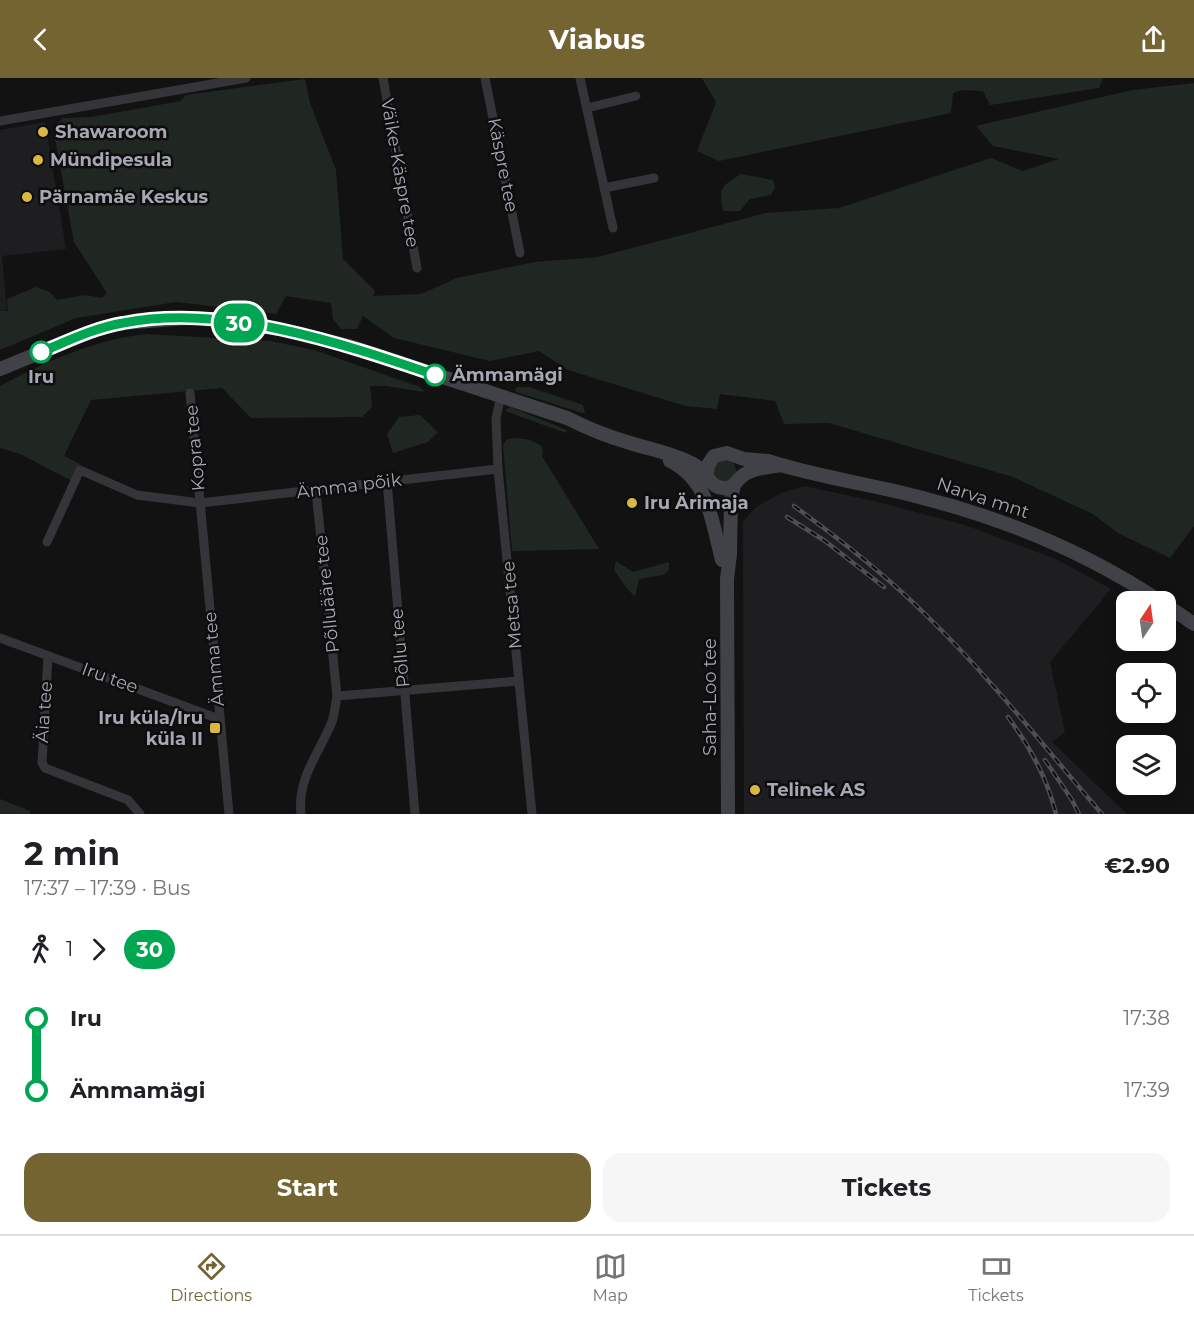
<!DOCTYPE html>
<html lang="en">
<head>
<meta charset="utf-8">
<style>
  :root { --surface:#fff; --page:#f6f6f6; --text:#202124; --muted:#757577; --line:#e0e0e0; --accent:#746432 }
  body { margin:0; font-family:Montserrat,sans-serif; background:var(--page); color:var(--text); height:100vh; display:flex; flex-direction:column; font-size:22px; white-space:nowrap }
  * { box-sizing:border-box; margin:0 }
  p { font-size:20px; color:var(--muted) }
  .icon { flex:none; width:33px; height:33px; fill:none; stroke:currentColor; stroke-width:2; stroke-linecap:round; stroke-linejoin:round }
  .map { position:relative; height:736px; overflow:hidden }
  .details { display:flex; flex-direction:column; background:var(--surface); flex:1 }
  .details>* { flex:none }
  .badge { padding:0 12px; border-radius:20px; font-size:21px; line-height:39px }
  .needle { width:39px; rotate:13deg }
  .fabs { position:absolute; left:1116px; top:513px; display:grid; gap:12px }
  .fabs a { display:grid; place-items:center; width:60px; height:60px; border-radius:12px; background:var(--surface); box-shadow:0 3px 15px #0003; font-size:30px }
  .map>.badge { position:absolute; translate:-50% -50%; box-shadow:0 0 0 3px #fff }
  .legs { display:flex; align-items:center; gap:9px; height:66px; padding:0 24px; font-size:20px }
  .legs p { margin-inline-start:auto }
  .head { display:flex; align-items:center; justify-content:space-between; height:102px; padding:0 24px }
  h1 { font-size:33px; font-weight:700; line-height:45px }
  .button { display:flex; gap:12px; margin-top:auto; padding:12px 24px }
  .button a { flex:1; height:69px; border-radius:18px; background:var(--accent); color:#fff; font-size:24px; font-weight:700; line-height:69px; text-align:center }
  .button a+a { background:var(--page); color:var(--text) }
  ul { padding:0 24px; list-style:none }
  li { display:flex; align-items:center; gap:21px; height:72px; font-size:22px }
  li i { display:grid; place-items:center; width:9px; height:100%; margin:0 8px; background:currentColor }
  li i::after { content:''; width:15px; height:15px; margin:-8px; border:4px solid; border-radius:50%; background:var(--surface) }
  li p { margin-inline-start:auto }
  li:first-child i { background:linear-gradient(#0000 50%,currentColor 0) }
  li:last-child i { background:linear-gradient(currentColor 50%,#0000 0) }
  header { display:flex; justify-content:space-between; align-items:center; height:78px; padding:0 24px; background:var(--accent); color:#fff; font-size:27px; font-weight:700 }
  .tab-bar { display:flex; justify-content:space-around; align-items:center; height:84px; border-top:2px solid var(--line); background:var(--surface); font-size:16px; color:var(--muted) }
  .tab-bar a { display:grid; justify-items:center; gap:3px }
  .tab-bar .current { color:var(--accent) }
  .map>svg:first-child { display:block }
  .built { fill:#1e1e20 }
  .green { fill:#202722 }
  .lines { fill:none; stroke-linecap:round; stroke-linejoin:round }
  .minor { stroke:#353539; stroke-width:9 }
  .secondary { stroke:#414247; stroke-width:14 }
  .rail-casing { stroke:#4e4f54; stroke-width:4.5 }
  .rail { stroke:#0d0d0e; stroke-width:2; stroke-dasharray:7; stroke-linecap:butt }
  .line-1-casing { stroke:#fff; stroke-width:14 }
  .line-1 { stroke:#00a651; stroke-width:9 }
  .poi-dot { fill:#dab742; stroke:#0d0d0e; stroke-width:2 }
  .stop-1-dot { fill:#fff; stroke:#00a651; stroke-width:3 }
  .labels { text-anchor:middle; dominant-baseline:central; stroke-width:5; stroke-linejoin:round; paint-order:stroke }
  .poi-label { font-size:18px; font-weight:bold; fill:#a5a7b2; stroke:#0d0d0e; text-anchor:start }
  .street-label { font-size:18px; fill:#a5a7b2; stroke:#0d0d0e }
  .stop-label { font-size:18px; font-weight:bold; fill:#a5a7b2; stroke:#0d0d0e; text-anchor:start }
</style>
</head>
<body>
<header><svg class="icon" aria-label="back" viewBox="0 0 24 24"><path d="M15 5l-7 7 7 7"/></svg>Viabus<svg class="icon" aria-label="share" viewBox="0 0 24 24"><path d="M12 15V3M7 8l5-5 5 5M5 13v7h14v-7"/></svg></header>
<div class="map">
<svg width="1194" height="736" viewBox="0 0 1194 736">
  <rect width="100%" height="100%" fill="#121213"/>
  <!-- built -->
  <g class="built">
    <path d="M 45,44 L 66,171 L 2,178 L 7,232 L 0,233 L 0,52 Z"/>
    <path d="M 805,408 L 878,424 L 965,447 L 1056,481 L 1111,511 L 1050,584 L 1065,654 L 1052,664 L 1127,736 L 744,736 L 743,444 L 756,429 L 781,415 Z"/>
  </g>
  <!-- green -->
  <g class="green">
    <path d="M 702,0 L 1103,0 L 1099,10 L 990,27 L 983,13 L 962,12 L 953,15 L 951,35 L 719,83 L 697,73 L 716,24 Z"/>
    <path d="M 305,1 L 310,25 L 336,92 L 343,181 L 375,213 L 373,218 L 421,216 L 457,200 L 534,184 L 598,179 L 766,135 L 839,130 L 991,80 L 1023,93 L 1059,81 L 993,68 L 976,48 L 1133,12 L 1194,5 L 1194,448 L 1170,480 L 1118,455 L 1093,436 L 1013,399 L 829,345 L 784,346 L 775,323 L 720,316 L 717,331 L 685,328 L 568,292 L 539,273 L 490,283 L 394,260 L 363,238 L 357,251 L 341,251 L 333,241 L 331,225 L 286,218 L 276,236 L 176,224 L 76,240 L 0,272 L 0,233 L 8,233 L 7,221 L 36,209 L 50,214 L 57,222 L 85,217 L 102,220 L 107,215 L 74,164 L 54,55 L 56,46 L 63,40 L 91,39 L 181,23 L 186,17 Z"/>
    <path d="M 741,96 L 773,102 L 775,109 L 771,117 L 750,121 L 740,133 L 723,133 C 718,109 722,108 741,96 Z"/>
    <path d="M 147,256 L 270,263 L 314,272 L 420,309 L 424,314 L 386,308 L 370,308 L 372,329 L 362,339 L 251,340 L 222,310 L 91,322 L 64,378 L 80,386 L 72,403 L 20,376 L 0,370 L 0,308 C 45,284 96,261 147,256 Z"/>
    <path d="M 518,309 L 529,309 L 583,327 L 585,335 L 582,335 L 516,314 L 515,311 Z"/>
    <path d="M 510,329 L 567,352 L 566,355 L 505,333 Z"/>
    <path d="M 420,337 L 438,354 L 428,364 L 393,375 L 387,356 L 399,339 Z"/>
    <path d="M 517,360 L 530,362 L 540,367 L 543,372 L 542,378 L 599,471 L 512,473 L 503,367 L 507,361 Z"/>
    <circle cx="724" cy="393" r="12"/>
    <path d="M 616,483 L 633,494 L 669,484 L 669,492 L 663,497 L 639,501 L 635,519 L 625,508 L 614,492 Z"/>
    <path d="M 0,721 L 30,733 L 30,736 L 0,736 Z"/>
  </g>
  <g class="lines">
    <!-- minor -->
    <g class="minor">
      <path d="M 383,0 L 417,190"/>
      <path d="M 485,0 L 520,175"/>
      <path d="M 580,0 L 613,150"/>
      <path d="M 587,30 L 636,18"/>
      <path d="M 0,43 L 246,0"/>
      <path d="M 604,110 L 654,100"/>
      <path d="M 190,315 L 229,736"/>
      <path d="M 501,318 L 496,340 L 498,391 L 532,736"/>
      <path d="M 387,403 L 415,736"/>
      <path d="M 47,464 L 80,392 L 137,417 L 200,425 L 498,391"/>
      <path d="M 0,560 L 219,641"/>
      <path d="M 48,578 L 42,685 L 45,690 L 128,722 L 140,736"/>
      <path d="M 337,618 L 518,603"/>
      <path d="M 301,736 C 297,701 318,677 331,646 C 335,638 335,627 337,618 L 316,413"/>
    </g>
    <!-- secondary -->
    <g class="secondary">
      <path d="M 0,291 L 95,252 L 122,245 L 188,240 L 219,242 L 279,251 L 349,268 L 567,340 C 587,350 606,358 627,364 C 648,371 673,375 693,386 C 707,393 710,410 723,410 C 734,411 735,404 741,399 C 751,390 769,389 781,387"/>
      <path d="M 670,383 C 709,402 712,444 722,482"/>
      <path d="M 707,395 L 708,387 L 714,378 L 727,375 L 744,381 L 768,383 C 817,399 870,406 919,419 C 1006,441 1086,474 1161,524"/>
      <path d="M 1166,527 L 1194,546"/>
      <path d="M 728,736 L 727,501 L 730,476 L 731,420 L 734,407"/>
    </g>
    <defs>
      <g id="rail">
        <path d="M 794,428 C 841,462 886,497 927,538 C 990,599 1045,670 1102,736"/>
        <path d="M 787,439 L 825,463 L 884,509"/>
        <path d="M 1008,639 C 1030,669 1047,699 1056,736"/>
        <path d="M 1045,682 L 1072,722 L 1079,736"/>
      </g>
    </defs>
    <!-- rail casing -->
    <use href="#rail" class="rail-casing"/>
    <!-- rail -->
    <use href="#rail" class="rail"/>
  </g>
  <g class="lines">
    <defs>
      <path id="line-1" d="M 41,274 C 68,263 94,250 123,245 C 223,225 341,265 435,297"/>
    </defs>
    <!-- line-1 casing -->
    <use href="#line-1" class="line-1-casing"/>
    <!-- line-1 -->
    <use href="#line-1" class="line-1"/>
  </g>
  <!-- markers -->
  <g class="poi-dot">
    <circle cx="43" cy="54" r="6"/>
    <circle cx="38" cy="82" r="6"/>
    <circle cx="27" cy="119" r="6"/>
    <circle cx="632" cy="425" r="6"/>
    <rect x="209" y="644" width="12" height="12" rx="3"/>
    <circle cx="755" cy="712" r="6"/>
  </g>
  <g class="stop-1-dot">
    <circle cx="41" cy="274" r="10"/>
    <circle cx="435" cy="297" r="10"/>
  </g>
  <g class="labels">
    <!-- poi labels -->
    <g class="poi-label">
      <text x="55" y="54">Shawaroom</text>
      <text x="50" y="82">Mündipesula</text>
      <text x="39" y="119">Pärnamäe Keskus</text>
      <text x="644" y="425">Iru Ärimaja</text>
      <text x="203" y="640" text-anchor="end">Iru küla/Iru<tspan x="203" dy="21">küla II</tspan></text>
      <text x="767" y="712">Telinek AS</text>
    </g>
    <!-- street labels -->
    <g class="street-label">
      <text transform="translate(503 87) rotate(79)">Käspre tee</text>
      <text transform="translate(400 95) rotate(80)">Väike-Käspre tee</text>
      <text transform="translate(195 370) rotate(-95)">Kopra tee</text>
      <text transform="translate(349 408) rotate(-7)">Ämma põik</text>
      <text transform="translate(983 420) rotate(18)">Narva mnt</text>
      <text transform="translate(327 516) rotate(-96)">Põlluääre tee</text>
      <text transform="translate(512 527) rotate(-95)">Metsa tee</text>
      <text transform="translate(400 570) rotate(-95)">Põllu tee</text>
      <text transform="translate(214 581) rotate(-95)">Ämma tee</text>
      <text transform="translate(110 600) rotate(20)">Iru tee</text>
      <text transform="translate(710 619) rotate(-90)">Saha-Loo tee</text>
      <text transform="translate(44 634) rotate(-86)">Äia tee</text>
    </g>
    <!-- stop labels -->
    <g class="stop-label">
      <text x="452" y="297">Ämmamägi</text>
      <text x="41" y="299" text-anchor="middle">Iru</text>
    </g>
  </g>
</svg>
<div class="fabs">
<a><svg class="needle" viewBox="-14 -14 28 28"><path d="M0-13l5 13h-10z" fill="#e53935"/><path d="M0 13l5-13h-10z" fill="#757577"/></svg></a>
<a><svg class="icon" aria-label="locate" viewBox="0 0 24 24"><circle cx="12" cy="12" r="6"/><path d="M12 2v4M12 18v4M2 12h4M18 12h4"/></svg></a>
<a><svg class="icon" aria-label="layers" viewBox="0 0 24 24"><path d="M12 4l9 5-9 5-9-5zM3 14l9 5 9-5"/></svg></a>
</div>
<b class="badge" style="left:239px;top:245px;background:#00a651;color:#fff">30</b>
</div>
<section class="details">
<div class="head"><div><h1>2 min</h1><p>17:37 – 17:39 · Bus</p></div><b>€2.90</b></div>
<div class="legs"><svg class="icon" aria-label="walk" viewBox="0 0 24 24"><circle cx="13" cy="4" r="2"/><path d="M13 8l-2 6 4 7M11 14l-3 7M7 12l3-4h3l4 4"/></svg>1<svg class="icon" aria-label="forward" viewBox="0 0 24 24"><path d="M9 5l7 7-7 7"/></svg><b class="badge" style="background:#00a651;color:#fff">30</b></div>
<ul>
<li><i style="color:#00a651"></i><b>Iru</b><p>17:38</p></li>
<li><i style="color:#00a651"></i><b>Ämmamägi</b><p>17:39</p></li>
</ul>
<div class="button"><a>Start</a><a>Tickets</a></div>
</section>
<nav class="tab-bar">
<a class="current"><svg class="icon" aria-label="directions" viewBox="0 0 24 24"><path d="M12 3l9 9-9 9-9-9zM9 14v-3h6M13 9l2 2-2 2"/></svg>Directions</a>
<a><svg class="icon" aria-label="map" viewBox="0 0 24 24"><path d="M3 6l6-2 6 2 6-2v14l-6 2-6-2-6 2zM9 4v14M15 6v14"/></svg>Map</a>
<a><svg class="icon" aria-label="tickets" viewBox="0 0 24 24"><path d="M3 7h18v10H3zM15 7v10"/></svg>Tickets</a>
</nav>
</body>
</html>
